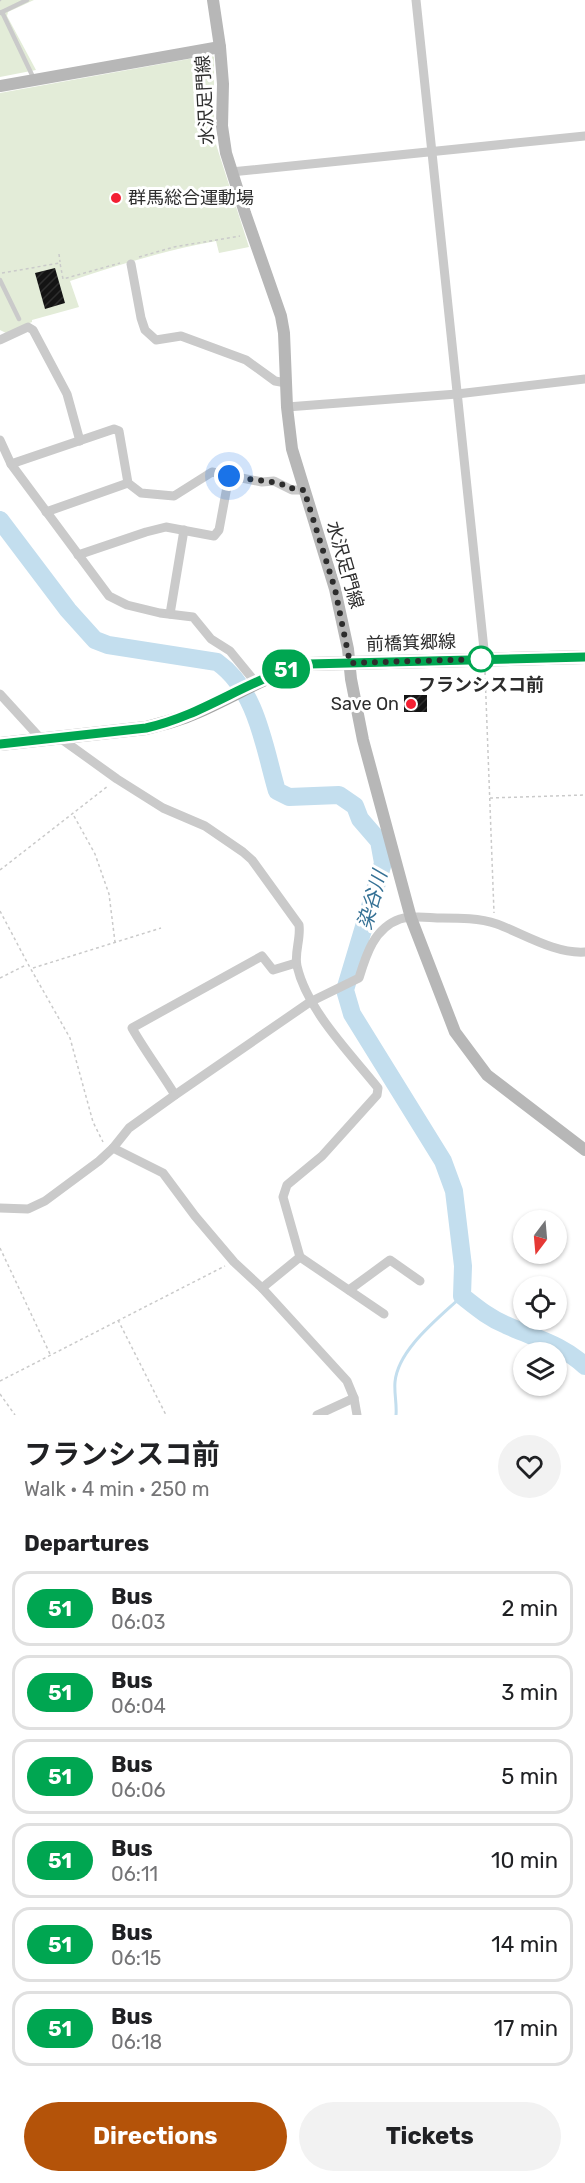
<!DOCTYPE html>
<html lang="en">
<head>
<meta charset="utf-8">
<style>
  :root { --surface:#fff; --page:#f2f2f2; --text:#202124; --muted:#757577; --line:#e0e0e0; --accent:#b45309 }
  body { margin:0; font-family:Rubik,"Noto Sans JP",sans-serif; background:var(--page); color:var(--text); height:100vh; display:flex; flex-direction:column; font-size:22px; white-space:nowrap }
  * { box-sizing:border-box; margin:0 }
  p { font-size:20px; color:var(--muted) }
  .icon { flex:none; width:33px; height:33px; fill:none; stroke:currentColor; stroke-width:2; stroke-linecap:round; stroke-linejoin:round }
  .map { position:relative; height:1415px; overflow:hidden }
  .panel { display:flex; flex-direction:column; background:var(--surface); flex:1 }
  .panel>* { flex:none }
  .badge { padding:0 12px; border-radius:20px; font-size:21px; line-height:39px }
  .needle { width:39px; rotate:196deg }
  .tools { position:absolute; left:513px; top:1210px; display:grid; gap:12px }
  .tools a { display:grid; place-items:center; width:54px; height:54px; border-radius:50%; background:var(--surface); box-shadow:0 2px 4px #0004; font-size:30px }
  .you { position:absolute; width:30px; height:30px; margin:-15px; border:4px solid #fff; border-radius:50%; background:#1a73e8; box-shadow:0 0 0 9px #1a73e833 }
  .map>.badge { position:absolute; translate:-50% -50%; box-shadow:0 0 0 3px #fff }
  h2 { padding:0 24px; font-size:22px; line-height:54px }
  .round { display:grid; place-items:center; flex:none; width:63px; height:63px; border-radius:32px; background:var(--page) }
  .overview { display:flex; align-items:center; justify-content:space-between; height:102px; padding:0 24px }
  h1 { font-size:28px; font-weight:700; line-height:45px }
  .button { display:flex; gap:12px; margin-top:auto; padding:12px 24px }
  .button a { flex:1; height:69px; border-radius:36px; background:var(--accent); color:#fff; font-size:24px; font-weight:700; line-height:69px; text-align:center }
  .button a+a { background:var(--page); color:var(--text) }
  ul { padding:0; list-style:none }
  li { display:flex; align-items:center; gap:18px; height:75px; margin:0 12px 9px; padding:0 12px; border:3px solid var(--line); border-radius:18px }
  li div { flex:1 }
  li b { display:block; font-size:22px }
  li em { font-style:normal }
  li .badge { min-width:66px; font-weight:700; text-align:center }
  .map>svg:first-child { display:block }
  .park { fill:#e3ecd8 }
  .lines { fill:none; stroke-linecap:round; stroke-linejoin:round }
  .stream { stroke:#c3deee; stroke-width:3 }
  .river { stroke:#c3deee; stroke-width:18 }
  .building { fill:url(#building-hatch) }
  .path { stroke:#cacaca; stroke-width:1.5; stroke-dasharray:3 3; stroke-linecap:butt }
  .lane { stroke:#cacaca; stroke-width:4.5 }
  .street { stroke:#cacaca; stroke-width:9 }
  .secondary { stroke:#b7b7b7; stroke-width:12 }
  .primary { stroke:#a5a5a5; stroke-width:14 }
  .line-casing { stroke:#fff; stroke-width:14 }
  .line { stroke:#00a651; stroke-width:9 }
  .walk { stroke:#2d2d2d; stroke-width:6; stroke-dasharray:0 10.8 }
  .poi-dot { fill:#f31f32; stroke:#fff; stroke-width:2 }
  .stop-dot { fill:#fff; stroke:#00a651; stroke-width:3 }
  .labels { text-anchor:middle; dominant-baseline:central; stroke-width:6; stroke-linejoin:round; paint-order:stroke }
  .street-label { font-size:18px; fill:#2d2d2d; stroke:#fff }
  .poi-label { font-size:18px; fill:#2d2d2d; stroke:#fff; text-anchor:start }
  .stop-label { font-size:18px; font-weight:bold; fill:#2d2d2d; stroke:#fff }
  .water-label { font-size:20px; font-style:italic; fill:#357195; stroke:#fff }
</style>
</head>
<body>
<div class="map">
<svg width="585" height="1415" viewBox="0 0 585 1415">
  <defs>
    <pattern id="building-hatch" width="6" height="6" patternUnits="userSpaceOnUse" patternTransform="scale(1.5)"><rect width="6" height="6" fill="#141414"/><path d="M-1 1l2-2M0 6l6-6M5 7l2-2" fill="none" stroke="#2e2e2e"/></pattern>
  </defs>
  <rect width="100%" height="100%" fill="#fff"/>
  <!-- park -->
  <g class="park">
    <path d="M 0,0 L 34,0 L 8,12 L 7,16 L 36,70 L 0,77 Z"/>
    <path d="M 211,55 L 214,57 L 214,138 L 249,247 L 219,253 L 216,241 C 166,250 118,265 70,281 L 79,307 L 32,320 L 32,322 L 6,333 L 0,330 L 0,93 Z"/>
  </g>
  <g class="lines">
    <!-- stream -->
    <path class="stream" d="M 396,1415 C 397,1404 394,1393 395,1382 C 398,1349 439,1318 462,1296"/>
    <!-- river -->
    <path class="river" d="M 0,520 L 68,610 L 95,640 L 108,645 L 217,662 C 257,690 264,747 277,791 L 289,797 L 339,795 L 355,806 L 360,819 L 379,841 L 383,863 L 345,990 L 352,1014 L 443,1161 L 454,1191 L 463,1266 L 462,1296 C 476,1307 489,1318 506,1325 C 534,1338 562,1344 585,1366"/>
  </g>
  <!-- building -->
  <g class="building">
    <path d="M 55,268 L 65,303 L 45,309 L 35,273 Z"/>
    <rect x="404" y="695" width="23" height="17"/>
  </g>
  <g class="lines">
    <!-- path -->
    <g class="path">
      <path d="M 0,1 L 1,0"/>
      <path d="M 59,254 L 60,262"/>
      <path d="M 139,257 L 174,247 L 240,236"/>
      <path d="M 2,273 L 60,263 L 63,279 L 120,263"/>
      <path d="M 485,672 L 494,913"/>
      <path d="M 490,798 L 585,795"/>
      <path d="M 74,816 L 95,854 L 109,894 L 115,942"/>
      <path d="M 0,870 L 108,786"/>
      <path d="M 0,911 L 28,964 L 70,1038 L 93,1122 L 103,1142"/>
      <path d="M 33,968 L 161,928"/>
      <path d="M 0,978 L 26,965"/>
      <path d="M 0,1248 L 50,1354"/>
      <path d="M 118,1320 L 166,1415"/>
      <path d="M 0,1381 L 225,1266"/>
      <path d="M 0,1394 L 15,1415"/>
    </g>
    <!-- lane -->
    <g class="lane">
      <path d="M 2,12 L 33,77"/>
      <path d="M 0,13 L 27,0"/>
      <path d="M 0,280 L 19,319"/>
    </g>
    <!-- street -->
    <g class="street">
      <path d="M 416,0 L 485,659"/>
      <path d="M 231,172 L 585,136"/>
      <path d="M 131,264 L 141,318 L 145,330 L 156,340 L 181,336 L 246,360 L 275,381 L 286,383"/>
      <path d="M 0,340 L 28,327 L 33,330 L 67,394 L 80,441"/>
      <path d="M 287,407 L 457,394 L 585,379"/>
      <path d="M 0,440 L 11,464 L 109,596 L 127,605 L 160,613 L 193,617 L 211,639 L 230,651 L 256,683"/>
      <path d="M 11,464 L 114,429 L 119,431 L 128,483 L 141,493 L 174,496 L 212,472 L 262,482 L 274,481 L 292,490 L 305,490"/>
      <path d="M 46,512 L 128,483"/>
      <path d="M 78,555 L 146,532 L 166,527 L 214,536 L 219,530 L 229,476"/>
      <path d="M 170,614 L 184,530"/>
      <path d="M 0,694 L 42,740"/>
      <path d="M 60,738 L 117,779 L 163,808 L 205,826 L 243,852 L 252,860 L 299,925 C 301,939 294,953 297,966 C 307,1010 350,1053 378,1088 L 377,1095 L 322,1156 L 287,1185 L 283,1197 L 300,1257 L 262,1288 L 347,1381 L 354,1398 L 357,1415"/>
      <path d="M 175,1095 C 161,1072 145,1051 132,1028 L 262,956 L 273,970 L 296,963"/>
      <path d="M 113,1148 L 163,1173 L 195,1216 L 234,1262 L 262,1288"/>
      <path d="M 0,1208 L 28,1209 L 45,1201 L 99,1161 L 113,1148 L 129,1128 L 175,1095 L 310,1002 L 359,978 C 366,955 374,928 400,919 C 413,915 429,918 442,918 C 460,918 479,918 497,924 C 524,934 555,954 585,952"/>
      <path d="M 300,1257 L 384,1314"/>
      <path d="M 349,1290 L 390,1260 L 420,1281"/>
      <path d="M 317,1415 L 354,1398"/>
    </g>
    <!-- secondary -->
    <g class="secondary">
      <path d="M 213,0 L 220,47 L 223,84 L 222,126 L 226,153 L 245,213 L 281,316 L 284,333 L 287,407 L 292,449 L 335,589 L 348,649 L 351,679 L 363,740 L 411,918 L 455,1032 L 487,1075 L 585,1150"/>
      <path d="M 0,86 L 220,47"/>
    </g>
    <!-- primary -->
    <path class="primary" d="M 0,744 L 146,728 C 162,724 178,720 194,713 C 233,697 267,673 309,664 L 585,657"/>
  </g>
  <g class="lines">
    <defs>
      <path id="line" d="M 0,744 L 146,728 C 206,715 251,676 309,664 L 585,657"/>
    </defs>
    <!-- line casing -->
    <use href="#line" class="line-casing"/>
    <!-- line -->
    <use href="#line" class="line"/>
    <!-- walk -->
    <path class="walk" d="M 229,476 C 244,479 258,480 272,482 C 285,483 288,490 304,490 L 335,589 L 350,663 L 485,659 L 481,659"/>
  </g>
  <!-- markers -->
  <g class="poi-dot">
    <circle cx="116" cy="198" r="6"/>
    <circle cx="411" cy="704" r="6"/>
  </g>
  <circle class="stop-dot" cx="481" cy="659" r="12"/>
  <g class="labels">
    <!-- street labels -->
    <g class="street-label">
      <text transform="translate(205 100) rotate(-93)">水沢足門線</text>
      <text transform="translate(345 565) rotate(74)">水沢足門線</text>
      <text transform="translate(411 643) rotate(-2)">前橋箕郷線</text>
    </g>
    <!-- poi labels -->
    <g class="poi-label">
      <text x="128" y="198">群馬総合運動場</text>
      <text x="399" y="704" text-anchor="end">Save On</text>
    </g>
    <!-- stop labels -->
    <g class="stop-label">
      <text x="481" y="685">フランシスコ前</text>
    </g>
    <!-- water labels -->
    <g class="water-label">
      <text transform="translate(372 900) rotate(-74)">染谷川</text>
    </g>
  </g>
</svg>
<div class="tools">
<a><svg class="needle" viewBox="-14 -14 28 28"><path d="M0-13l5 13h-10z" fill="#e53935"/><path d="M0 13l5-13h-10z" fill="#757577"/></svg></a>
<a><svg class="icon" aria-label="locate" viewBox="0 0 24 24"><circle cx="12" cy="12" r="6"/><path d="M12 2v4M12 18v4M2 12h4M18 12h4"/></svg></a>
<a><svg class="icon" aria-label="layers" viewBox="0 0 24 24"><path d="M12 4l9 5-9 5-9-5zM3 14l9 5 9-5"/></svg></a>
</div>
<div class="you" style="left:229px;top:476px"></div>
<b class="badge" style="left:286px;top:669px;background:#00a651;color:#fff">51</b>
</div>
<section class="panel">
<div class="overview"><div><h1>フランシスコ前</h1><p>Walk · 4 min · 250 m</p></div><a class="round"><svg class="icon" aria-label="heart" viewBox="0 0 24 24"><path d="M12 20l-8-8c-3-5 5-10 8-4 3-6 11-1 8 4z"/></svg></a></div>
<h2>Departures</h2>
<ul>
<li><span class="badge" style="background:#00a651;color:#fff">51</span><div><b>Bus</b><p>06:03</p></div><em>2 min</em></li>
<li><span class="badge" style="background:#00a651;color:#fff">51</span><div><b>Bus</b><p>06:04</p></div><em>3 min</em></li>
<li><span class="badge" style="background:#00a651;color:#fff">51</span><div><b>Bus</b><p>06:06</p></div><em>5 min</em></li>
<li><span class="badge" style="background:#00a651;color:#fff">51</span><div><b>Bus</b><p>06:11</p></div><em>10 min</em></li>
<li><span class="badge" style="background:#00a651;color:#fff">51</span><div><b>Bus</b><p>06:15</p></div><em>14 min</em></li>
<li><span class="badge" style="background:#00a651;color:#fff">51</span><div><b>Bus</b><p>06:18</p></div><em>17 min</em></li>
</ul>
<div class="button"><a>Directions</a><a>Tickets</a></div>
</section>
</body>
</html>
